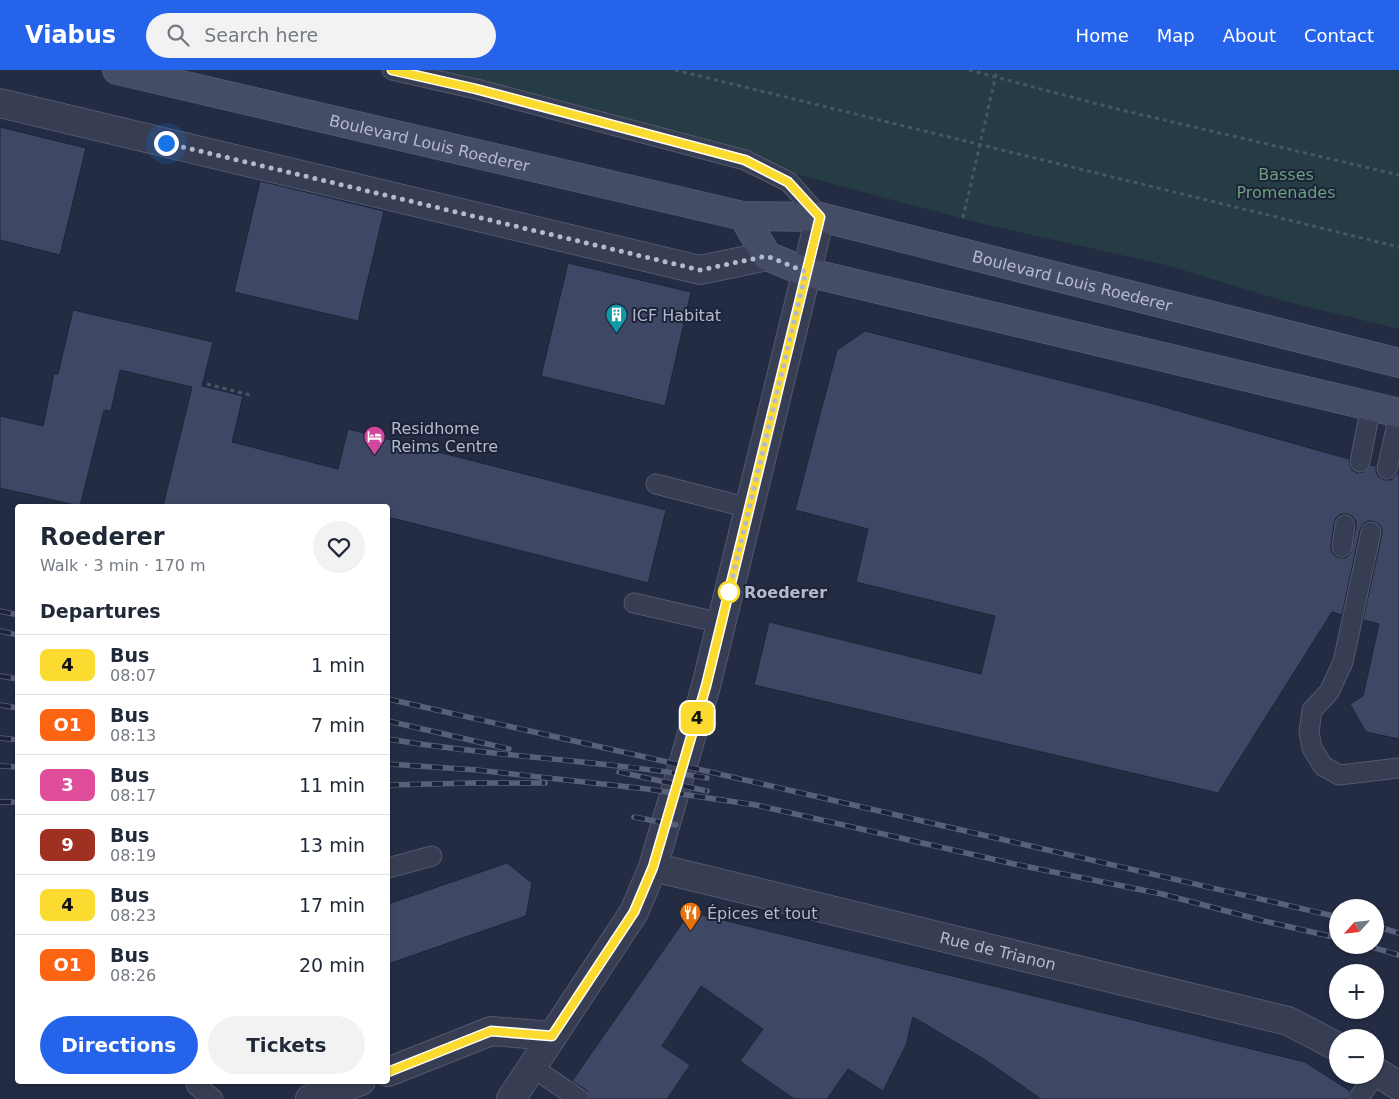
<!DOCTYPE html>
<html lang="en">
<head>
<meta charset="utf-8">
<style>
  :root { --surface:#fff; --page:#f2f2f3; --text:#1f2937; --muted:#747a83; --line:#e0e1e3; --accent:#2563eb }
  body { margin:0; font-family:"DejaVu Sans",sans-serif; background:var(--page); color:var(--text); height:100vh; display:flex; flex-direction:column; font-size:19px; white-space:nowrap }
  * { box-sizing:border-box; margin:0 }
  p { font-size:16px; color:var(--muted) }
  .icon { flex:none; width:28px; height:28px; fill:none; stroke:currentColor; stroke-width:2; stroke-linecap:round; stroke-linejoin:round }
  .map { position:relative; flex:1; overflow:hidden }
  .drawer { position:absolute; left:15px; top:434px; width:375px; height:580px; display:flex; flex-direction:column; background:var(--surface); border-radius:5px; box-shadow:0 1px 4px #0004 }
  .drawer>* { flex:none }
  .badge { padding:0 10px; border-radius:8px; font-size:18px; line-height:32px }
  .needle { width:32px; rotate:243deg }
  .buttons { position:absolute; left:1329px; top:829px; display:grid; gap:10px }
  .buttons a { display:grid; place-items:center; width:55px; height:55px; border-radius:50%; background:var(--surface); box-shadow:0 1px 4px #0004; font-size:25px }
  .you { position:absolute; width:25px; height:25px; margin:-12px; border:4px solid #fff; border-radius:50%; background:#1a73e8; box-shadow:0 0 0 8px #1a73e833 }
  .map>.badge { position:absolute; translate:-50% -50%; box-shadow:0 0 0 2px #fff }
  h2 { padding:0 25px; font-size:19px; line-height:45px }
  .round { display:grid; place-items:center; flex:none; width:52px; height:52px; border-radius:26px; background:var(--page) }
  .head { display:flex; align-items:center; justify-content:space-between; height:85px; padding:0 25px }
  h1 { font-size:24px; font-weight:800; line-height:38px }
  .action { display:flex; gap:10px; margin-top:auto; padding:10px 25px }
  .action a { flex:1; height:58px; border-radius:30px; background:var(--accent); color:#fff; font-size:20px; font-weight:800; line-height:58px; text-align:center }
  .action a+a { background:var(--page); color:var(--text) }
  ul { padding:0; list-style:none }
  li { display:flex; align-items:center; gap:15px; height:60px; padding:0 25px; border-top:1px solid var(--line) }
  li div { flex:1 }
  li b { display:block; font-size:19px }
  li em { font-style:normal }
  li .badge { min-width:55px; font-weight:700; text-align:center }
  header { display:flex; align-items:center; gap:30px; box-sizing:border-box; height:70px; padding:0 25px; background:var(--accent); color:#fff }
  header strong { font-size:24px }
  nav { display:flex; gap:28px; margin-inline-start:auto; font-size:18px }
  .search { width:350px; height:45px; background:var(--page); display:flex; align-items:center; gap:12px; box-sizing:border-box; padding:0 18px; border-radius:28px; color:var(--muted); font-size:19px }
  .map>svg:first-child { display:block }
  .green { fill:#253c44 }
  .building { fill:#3e4864; stroke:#1e253a; fill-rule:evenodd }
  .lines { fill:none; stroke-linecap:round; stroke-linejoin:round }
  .service-casing { stroke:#52596d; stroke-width:21 }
  .minor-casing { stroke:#52596d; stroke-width:30 }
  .secondary-casing { stroke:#52596d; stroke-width:30 }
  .path { stroke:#435961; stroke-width:3; stroke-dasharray:4 4; stroke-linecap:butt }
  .service { stroke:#373e53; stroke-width:19 }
  .minor { stroke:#373e53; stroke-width:28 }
  .secondary { stroke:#454c66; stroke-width:28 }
  .rail-casing { stroke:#59617a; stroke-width:5.5 }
  .rail { stroke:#1c2338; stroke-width:4; stroke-dasharray:11; stroke-linecap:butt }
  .line-casing { stroke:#fff; stroke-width:11 }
  .line { stroke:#fcdb30; stroke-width:8 }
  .walk { stroke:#b4bacd; stroke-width:5; stroke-dasharray:0 9 }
  .stop-dot { fill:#fff; stroke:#fcdb30; stroke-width:2.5 }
  .labels { text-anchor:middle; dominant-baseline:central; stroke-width:4; stroke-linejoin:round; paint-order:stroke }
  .street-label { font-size:16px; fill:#b4bacd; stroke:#1c2338 }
  .park-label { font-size:16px; fill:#69a07e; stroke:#1c2338 }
  .poi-label { font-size:16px; fill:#b4bacd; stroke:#1c2338; text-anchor:start }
  .stop-label { font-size:16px; font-weight:bold; fill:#b4bacd; stroke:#1c2338; text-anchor:start }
</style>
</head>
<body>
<header>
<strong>Viabus</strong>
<div class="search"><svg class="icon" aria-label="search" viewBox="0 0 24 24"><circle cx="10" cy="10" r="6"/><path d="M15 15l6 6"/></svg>Search here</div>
<nav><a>Home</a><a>Map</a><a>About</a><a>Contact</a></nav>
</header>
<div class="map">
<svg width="1399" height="1029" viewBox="0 0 1399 1029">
  <rect width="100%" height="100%" fill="#232c43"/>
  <!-- green -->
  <path class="green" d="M 406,0 L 1399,0 L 1399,259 L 1284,231 L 1166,195 L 979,153 Z"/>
  <!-- building -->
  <g class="building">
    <path d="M 0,57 L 86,78 L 60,185 L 0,170 Z"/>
    <path d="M 260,111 L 384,141 L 358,251 L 234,222 Z"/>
    <path d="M 568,193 L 691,222 L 665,336 L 541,306 Z"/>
    <path d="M 73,240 L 213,272 L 202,316 L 243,326 L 232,372 L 338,399 L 348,359 L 666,440 L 648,513 L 388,447 L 388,436 L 163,436 L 192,317 L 120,300 L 111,341 L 104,340 L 80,436 L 0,418 L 0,346 L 43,356 L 54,304 L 58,304 Z"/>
    <path d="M 865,261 L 1150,333 L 1349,389 L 1350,396 L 1352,400 L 1357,403 L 1364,402 L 1371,395 L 1376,396 L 1376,403 L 1379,407 L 1384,410 L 1391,410 L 1399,402 L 1399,669 L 1366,662 L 1350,634 L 1363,626 L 1379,554 L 1363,550 L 1382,464 L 1382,459 L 1379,454 L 1373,451 L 1368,451 L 1363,454 L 1360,460 L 1342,545 L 1332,542 L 1218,723 L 754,615 L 769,552 L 981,604 L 995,546 L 856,512 L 868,459 L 795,440 L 837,280 ZM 1341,444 L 1347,444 L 1352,446 L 1356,451 L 1356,457 L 1351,483 L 1347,487 L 1341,488 L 1335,486 L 1331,481 L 1331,475 L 1334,453 L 1336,448 Z"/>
    <path d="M 507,793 L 532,813 L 526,846 L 388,894 L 388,834 Z"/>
    <path d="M 690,842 L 1305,992 L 1350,1021 L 1347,1029 L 1041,1029 L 984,989 L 913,947 L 906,975 L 883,1021 L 848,999 L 827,1029 L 794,1029 L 740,991 L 763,959 L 701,916 L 662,976 L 690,995 L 667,1029 L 590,1029 L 586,1020 L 572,1011 Z"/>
  </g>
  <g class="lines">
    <defs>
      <g id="service">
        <path d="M 392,0 L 476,19 L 745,90 L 789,112 L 820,147"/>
        <path d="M 1360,392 L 1371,336"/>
        <path d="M 1387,399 L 1399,345"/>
        <path d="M 656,414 L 749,438"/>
        <path d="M 1371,462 L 1343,592 L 1329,622 L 1312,640 L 1309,662 L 1312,678 L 1323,696 L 1339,705 L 1399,698"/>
        <path d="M 1342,477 L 1345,455"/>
        <path d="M 634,533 L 721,553"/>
        <path d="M 388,798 L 432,786"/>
        <path d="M 532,997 L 579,1029"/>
        <path d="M 195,1011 L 197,1016 L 213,1029"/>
        <path d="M 1358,1029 L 1375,1005"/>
      </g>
      <g id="minor">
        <path d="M 0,33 L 700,200 L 767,186"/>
        <path id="s1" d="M 653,797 L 1288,951 L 1338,977"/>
        <path d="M 1375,1001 L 1399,1016"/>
        <path d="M 388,1002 L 491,961 L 552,966"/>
        <path d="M 310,1029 L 361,1011"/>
        <path d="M 511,1029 L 634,842 L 653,797 L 706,616 L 820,147"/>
      </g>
      <g id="secondary">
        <path id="s2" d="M 117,0 L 743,146 L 820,147 L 1399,293"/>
        <path d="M 743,146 L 767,186 L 806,202 L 1399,343"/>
      </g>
    </defs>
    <!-- service casing -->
    <use href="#service" class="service-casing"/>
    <!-- minor casing -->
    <use href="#minor" class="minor-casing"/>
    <!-- secondary casing -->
    <use href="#secondary" class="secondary-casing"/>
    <!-- path -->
    <g class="path">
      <path d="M 675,0 L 1399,177"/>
      <path d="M 969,0 L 1113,38 L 1399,105"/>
      <path d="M 963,148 L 997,0"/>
      <path d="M 207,314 L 250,325"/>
    </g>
    <!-- service -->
    <use href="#service" class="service"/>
    <!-- minor -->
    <use href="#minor" class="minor"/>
    <!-- secondary -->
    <use href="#secondary" class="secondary"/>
    <defs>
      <g id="rail">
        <path d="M 0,541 L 18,545"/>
        <path d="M 0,561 L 18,565"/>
        <path d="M 0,606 L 18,609"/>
        <path d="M 388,629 L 654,689 L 1338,847"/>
        <path d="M 0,635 L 18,638"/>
        <path d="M 388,651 L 509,679"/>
        <path d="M 0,668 L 18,670"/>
        <path d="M 388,669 C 493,687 601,690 707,708"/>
        <path d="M 388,694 L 477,700 L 647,719 L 756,735 L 1014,794 L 1162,824 L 1264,851 L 1338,868"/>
        <path d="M 0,696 L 18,697"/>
        <path d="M 619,702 L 707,721"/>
        <path d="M 388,715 L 472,713 L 545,713"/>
        <path d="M 0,732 L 18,732"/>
        <path d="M 634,747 L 676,755"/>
        <path d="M 1375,856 L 1399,863"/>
        <path d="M 1365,875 L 1399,885"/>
      </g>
    </defs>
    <!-- rail casing -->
    <use href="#rail" class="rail-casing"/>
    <!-- rail -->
    <use href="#rail" class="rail"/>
  </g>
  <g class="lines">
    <defs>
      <path id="line" d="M 388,1002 L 491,961 L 552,966 L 634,842 L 653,797 L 706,616 L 820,147 L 788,112 L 745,90 L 476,19 L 392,0"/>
    </defs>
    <!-- line casing -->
    <use href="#line" class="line-casing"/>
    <!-- line -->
    <use href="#line" class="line"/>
    <!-- walk -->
    <path class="walk" d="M 166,73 L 700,200 L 767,186 L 806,202 L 729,522"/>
  </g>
  <!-- icons -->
  <defs>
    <symbol id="building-pin" viewBox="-11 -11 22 30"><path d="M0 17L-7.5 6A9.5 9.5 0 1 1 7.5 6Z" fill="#0f9aa8" stroke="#1c2338"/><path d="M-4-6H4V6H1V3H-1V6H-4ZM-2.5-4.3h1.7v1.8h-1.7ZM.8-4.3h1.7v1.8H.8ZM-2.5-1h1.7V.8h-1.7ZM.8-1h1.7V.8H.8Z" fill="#fff"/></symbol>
    <symbol id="hotel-pin" viewBox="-11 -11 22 30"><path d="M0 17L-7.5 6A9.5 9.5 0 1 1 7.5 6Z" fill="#d1479c" stroke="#1c2338"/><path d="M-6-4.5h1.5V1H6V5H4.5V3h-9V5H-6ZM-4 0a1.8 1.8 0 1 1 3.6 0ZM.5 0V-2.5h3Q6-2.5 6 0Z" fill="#fff"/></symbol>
    <symbol id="restaurant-pin" viewBox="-11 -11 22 30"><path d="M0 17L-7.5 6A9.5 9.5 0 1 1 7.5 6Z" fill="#e8710a" stroke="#1c2338"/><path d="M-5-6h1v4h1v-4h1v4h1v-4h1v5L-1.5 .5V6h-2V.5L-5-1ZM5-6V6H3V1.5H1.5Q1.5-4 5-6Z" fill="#fff"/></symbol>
  </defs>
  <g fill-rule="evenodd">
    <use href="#building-pin" x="604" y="232" width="25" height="34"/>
    <use href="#hotel-pin" x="362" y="354" width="25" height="34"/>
    <use href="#restaurant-pin" x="678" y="830" width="25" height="34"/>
  </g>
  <!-- markers -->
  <circle class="stop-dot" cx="729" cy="522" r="10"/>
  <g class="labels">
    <!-- street labels -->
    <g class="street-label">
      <text stroke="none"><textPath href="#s2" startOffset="321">Boulevard Louis Roederer</textPath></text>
      <text stroke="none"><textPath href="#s2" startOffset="980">Boulevard Louis Roederer</textPath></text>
      <text stroke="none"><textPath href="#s1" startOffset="355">Rue de Trianon</textPath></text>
    </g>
    <!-- park labels -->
    <g class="park-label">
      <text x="1286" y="104">Basses<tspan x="1286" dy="18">Promenades</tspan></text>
    </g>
    <!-- poi labels -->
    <g class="poi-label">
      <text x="632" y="245">ICF Habitat</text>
      <text x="391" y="358">Residhome<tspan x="391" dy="18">Reims Centre</tspan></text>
      <text x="707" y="843">Épices et tout</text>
    </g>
    <!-- stop labels -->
    <g class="stop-label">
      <text x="744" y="522">Roederer</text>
    </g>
  </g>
</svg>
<div class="buttons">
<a><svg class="needle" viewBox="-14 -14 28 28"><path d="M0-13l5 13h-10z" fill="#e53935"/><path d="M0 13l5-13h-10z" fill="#747a83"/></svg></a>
<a>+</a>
<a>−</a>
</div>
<div class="you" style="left:166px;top:73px"></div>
<b class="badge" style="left:697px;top:648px;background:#fcdb30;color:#111">4</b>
<section class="drawer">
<div class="head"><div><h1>Roederer</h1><p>Walk · 3 min · 170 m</p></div><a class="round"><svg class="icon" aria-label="heart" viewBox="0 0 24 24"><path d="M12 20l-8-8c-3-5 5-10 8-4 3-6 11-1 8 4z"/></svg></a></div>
<h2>Departures</h2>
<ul>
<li><span class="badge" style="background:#fcdb30;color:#111">4</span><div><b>Bus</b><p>08:07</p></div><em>1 min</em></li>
<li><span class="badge" style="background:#fb6413;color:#fff">O1</span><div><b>Bus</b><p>08:13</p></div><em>7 min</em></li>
<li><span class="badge" style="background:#e04d9a;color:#fff">3</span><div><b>Bus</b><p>08:17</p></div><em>11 min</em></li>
<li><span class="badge" style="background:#a03122;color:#fff">9</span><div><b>Bus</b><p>08:19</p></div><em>13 min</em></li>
<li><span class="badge" style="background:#fcdb30;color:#111">4</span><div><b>Bus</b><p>08:23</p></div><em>17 min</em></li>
<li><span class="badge" style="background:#fb6413;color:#fff">O1</span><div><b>Bus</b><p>08:26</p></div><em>20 min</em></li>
</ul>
<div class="action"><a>Directions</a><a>Tickets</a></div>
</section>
</div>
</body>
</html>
